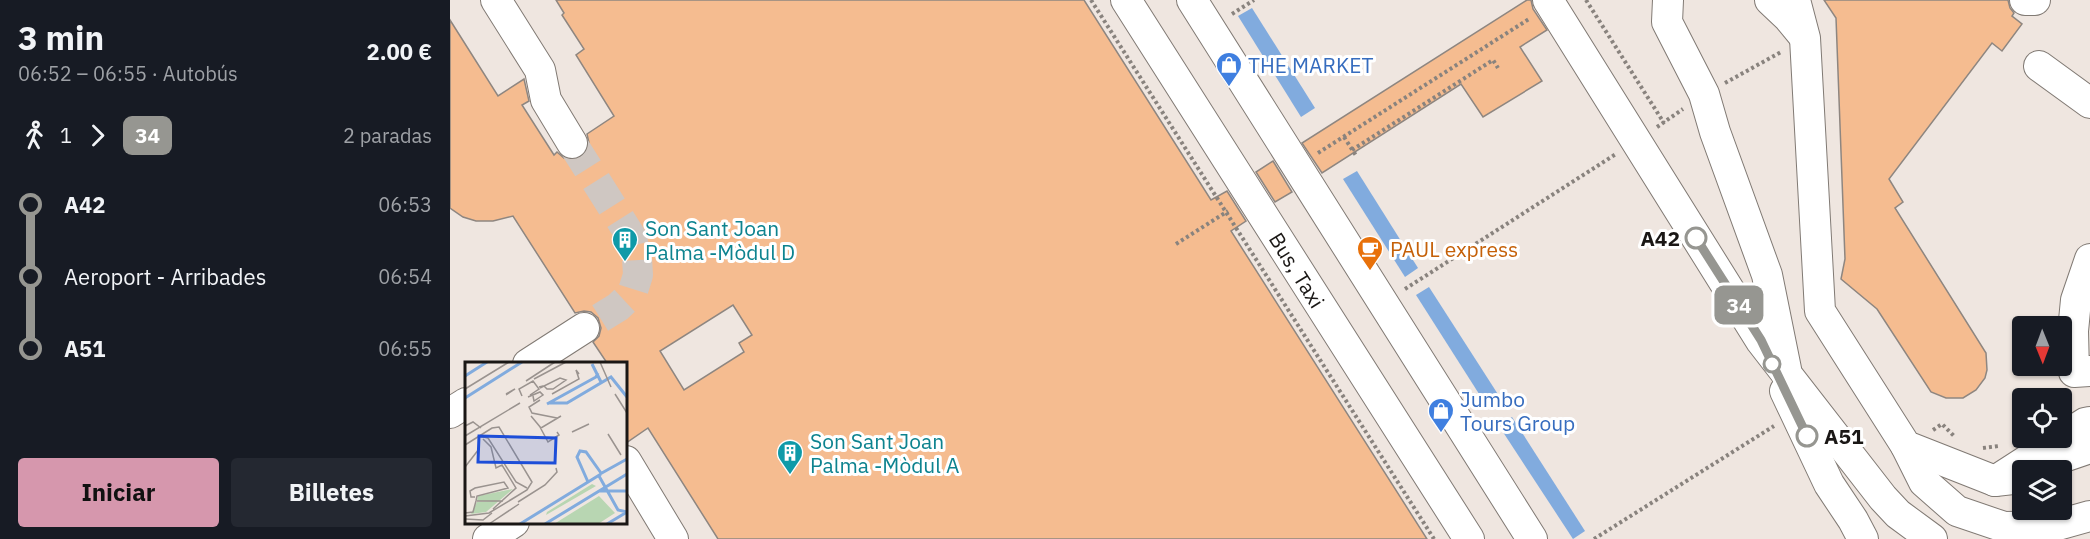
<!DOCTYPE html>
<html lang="es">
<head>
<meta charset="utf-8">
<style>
  :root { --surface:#171b24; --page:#242831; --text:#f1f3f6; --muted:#9ea1a6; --accent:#d697ad }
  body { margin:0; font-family:"IBM Plex Sans",sans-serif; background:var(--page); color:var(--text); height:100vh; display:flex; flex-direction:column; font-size:22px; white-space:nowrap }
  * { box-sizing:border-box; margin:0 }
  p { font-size:20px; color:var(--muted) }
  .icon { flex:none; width:33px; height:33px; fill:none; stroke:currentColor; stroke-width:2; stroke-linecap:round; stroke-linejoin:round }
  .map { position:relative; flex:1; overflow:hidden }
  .side { display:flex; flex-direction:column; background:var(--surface); width:450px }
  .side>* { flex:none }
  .badge { padding:0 12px; border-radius:9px; font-size:21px; line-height:39px }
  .needle { width:39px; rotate:179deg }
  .controls { position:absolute; left:1562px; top:316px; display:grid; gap:12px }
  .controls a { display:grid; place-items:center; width:60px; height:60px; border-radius:6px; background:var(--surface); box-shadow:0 2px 4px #0004; font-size:30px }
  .map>.badge { position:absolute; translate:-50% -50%; box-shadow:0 0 0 3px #fff }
  .legs { display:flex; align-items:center; gap:9px; height:66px; padding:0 18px; font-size:20px }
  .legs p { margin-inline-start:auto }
  .summary { display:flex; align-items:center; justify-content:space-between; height:102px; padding:0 18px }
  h1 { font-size:33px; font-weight:700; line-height:45px }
  .action { display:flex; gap:12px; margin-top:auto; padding:12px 18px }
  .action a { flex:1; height:69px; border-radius:6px; background:var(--accent); color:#111; font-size:24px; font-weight:700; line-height:69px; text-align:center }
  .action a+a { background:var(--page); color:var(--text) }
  ul { padding:0 18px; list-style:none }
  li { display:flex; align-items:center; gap:21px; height:72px; font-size:22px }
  li i { display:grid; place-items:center; width:9px; height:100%; margin:0 8px; background:currentColor }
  li i::after { content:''; width:15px; height:15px; margin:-8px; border:4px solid; border-radius:50%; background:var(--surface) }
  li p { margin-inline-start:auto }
  li:first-child i { background:linear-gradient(#0000 50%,currentColor 0) }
  li:last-child i { background:linear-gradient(currentColor 50%,#0000 0) }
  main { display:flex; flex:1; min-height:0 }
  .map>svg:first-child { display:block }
  .water { fill:#81abde }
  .building { fill:#f5bc90; stroke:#8e8680; stroke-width:1.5; fill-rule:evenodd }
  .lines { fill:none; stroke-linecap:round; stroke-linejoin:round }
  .minor-tunnel { stroke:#cfc7c2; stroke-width:30; stroke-dasharray:30 15; stroke-linecap:butt }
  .minor-casing { stroke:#817a74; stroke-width:32 }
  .path { stroke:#89837e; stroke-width:4; stroke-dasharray:3 3; stroke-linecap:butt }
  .minor { stroke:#fff; stroke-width:30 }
  .line-1-casing { stroke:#fff; stroke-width:14 }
  .line-1 { stroke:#969691; stroke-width:9 }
  .stop-1-dot { fill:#fff; stroke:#969691; stroke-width:3 }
  .labels { text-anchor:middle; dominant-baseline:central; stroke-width:6; stroke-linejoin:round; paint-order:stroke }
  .shop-label { font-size:21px; fill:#366cbe; stroke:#fff; text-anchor:start }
  .culture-label { font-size:21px; fill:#0d838f; stroke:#fff; text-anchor:start }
  .stop-label { font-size:21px; font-weight:bold; fill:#1a1715; stroke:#fff; text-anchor:end }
  .food-label { font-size:21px; fill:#c56008; stroke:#fff; text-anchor:start }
  .street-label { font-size:21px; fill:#1a1715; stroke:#fff }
  .inset-river { fill:none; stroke:#81abde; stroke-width:3 }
  .inset-road { fill:none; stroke:#9a938f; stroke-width:1.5 }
  .view { fill:#1d4ed8; fill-opacity:0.15; stroke:#1d4ed8; stroke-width:3 }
  .inset-edge { fill:none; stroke:#1a1715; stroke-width:3 }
</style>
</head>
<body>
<main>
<section class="side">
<div class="summary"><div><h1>3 min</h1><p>06:52 – 06:55 · Autobús</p></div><b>2.00 €</b></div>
<div class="legs"><svg class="icon" aria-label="walk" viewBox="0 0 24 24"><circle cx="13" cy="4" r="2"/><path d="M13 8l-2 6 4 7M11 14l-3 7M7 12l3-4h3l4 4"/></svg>1<svg class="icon" aria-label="forward" viewBox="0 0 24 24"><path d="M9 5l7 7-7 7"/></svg><b class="badge" style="background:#969691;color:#fff">34</b><p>2 paradas</p></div>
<ul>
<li><i style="color:#969691"></i><b>A42</b><p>06:53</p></li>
<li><i style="color:#969691"></i><span>Aeroport - Arribades</span><p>06:54</p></li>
<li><i style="color:#969691"></i><b>A51</b><p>06:55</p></li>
</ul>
<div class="action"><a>Iniciar</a><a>Billetes</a></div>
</section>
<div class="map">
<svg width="1640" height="539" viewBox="0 0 1640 539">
  <rect width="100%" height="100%" fill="#efe6e0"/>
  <!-- water -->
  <g class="water">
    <path d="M 802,8 L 865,108 L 851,117 L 788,16 Z"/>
    <path d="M 907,171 L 968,268 L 955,277 L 893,179 Z"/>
    <path d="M 979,287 L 1051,399 L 1038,408 L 966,295 Z"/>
    <path d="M 1062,417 L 1135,531 L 1123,539 L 1049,426 Z"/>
  </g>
  <!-- building -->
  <g class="building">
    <path d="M 106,0 L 634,0 L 761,200 L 777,191 L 796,221 L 781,231 L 977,539 L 268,539 L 198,428 L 176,443 L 176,363 L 157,363 L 143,342 L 149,336 L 151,328 L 148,318 L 141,312 L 134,311 L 125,313 L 63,216 L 43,221 L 26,221 L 13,217 L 0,208 L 0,20 L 48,96 L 74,79 L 79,101 L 72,105 L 104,155 L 107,152 L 114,158 L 122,160 L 131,157 L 137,151 L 139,143 L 137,134 L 164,116 L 126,55 L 134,49 L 112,15 L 114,13 ZM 283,305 L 302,335 L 289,343 L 294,352 L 234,390 L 210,351 Z"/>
    <path d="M 1077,0 L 1081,0 L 1083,9 L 1097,30 L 1070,47 L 1092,81 L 1033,117 L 1011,84 L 872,173 L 852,143 Z"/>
    <path d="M 1374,0 L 1558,0 L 1560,8 L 1564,13 L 1562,16 L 1572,24 L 1552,51 L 1542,43 L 1439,179 L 1453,202 L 1445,208 L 1536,353 L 1537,370 L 1535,378 L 1526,390 L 1513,398 L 1496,398 L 1481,392 L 1427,309 L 1391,279 L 1395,259 L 1386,18 Z"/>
    <path d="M 823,161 L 842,192 L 825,202 L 806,172 Z"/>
  </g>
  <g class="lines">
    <!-- minor-tunnel -->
    <path class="minor-tunnel" d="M 122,143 L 182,238 L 187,258 L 188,275 L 182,294 L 168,307 L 134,328"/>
    <defs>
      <g id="minor">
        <path d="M 46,0 L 90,70 L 96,100 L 122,143"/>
        <path d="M 676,0 L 1019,539"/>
        <path d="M 742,0 L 1082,539"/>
        <path d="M 1098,0 L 1311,341 L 1433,498 L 1448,514 L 1482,539"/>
        <path d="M 1218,0 L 1217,22 L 1254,94 L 1265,132 L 1317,275 L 1336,369"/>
        <path d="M 1320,0 L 1338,17 L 1352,34"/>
        <path d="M 1345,0 L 1355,38 L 1370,311 L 1456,446 L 1545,481 L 1572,478"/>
        <path d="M 1575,0 L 1585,0"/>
        <path d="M 1589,66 L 1640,103"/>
        <path d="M 1640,259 L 1626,300 L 1623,331 L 1624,372 L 1640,371"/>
        <path d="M 78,364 L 134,328"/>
        <path d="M 1335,391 L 1379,484 L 1403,520 L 1413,539"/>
        <path d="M 0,413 L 16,403"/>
        <path d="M 1456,446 L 1474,482 L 1507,511 L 1554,527 L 1604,526 L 1640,516"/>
        <path d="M 176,461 L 223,539"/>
        <path d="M 1590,465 L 1640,448"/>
        <path d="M 1545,481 L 1635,423 L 1640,422"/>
        <path d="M 38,539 L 64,522"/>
      </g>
    </defs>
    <!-- minor casing -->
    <use href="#minor" class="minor-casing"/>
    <!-- path -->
    <g class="path">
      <path d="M 641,0 L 984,539"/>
      <path d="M 1136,0 L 1214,123"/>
      <path d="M 782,14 L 804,0"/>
      <path d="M 1275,83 L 1331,52"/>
      <path d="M 1207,127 L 1233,109"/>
      <path d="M 894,137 L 907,157"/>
      <path d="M 902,150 L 1043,60 L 1048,68"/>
      <path d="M 868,153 L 1079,19"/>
      <path d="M 726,244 L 778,211"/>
      <path d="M 955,289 L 1166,154"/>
      <path d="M 1483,430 L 1492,424 L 1504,436"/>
      <path d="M 1533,448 L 1549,446"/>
      <path d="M 1144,539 L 1324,426"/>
    </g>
    <!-- minor -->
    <use href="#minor" class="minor"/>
  </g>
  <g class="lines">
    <defs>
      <path id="line-1" d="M 1246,238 L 1311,340 L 1357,436"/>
    </defs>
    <!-- line-1 casing -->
    <use href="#line-1" class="line-1-casing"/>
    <!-- line-1 -->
    <use href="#line-1" class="line-1"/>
  </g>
  <!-- icons -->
  <defs>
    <symbol id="shop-pin" viewBox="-11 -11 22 30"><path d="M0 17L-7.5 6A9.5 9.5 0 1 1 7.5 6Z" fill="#3f7fe0" stroke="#fff"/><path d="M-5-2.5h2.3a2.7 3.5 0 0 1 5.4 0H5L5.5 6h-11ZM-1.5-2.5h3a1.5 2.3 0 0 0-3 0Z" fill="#fff"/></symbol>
    <symbol id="building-pin" viewBox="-11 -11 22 30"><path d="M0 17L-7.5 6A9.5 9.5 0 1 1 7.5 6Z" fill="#0f9aa8" stroke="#fff"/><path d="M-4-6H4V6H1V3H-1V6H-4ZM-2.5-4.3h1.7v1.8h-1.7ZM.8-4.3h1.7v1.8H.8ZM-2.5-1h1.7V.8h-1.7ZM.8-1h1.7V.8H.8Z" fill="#fff"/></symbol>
    <symbol id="cafe-pin" viewBox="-11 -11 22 30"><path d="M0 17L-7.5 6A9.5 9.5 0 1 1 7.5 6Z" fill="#e8710a" stroke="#fff"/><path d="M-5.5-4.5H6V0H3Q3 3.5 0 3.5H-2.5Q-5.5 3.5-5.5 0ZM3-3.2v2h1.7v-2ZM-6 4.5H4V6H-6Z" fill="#fff"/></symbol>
  </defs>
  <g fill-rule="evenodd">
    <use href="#shop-pin" x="764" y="50" width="30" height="40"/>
    <use href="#building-pin" x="160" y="225" width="30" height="40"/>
    <use href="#cafe-pin" x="905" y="234" width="30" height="40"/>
    <use href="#shop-pin" x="976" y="396" width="30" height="40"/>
    <use href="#building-pin" x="325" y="438" width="30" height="40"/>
  </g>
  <!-- markers -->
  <g class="stop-1-dot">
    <circle cx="1246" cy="238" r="10"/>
    <circle cx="1322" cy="364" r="8"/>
    <circle cx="1357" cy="436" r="10"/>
  </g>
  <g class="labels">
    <!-- shop labels -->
    <g class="shop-label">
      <text x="798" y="65">THE MARKET</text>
      <text x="1010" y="399">Jumbo<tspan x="1010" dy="24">Tours Group</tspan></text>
    </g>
    <!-- culture labels -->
    <g class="culture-label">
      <text x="195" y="228">Son Sant Joan<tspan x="195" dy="24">Palma -Mòdul D</tspan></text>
      <text x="360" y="441">Son Sant Joan<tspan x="360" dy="24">Palma -Mòdul A</tspan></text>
    </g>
    <!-- stop labels -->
    <g class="stop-label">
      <text x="1230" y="238">A42</text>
      <text x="1374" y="436" text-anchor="start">A51</text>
    </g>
    <!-- food labels -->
    <g class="food-label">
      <text x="940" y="249">PAUL express</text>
    </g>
    <!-- street labels -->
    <g class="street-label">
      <text transform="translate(847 270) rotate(58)">Bus, Taxi</text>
    </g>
  </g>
  <!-- overview -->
  <g transform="translate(15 362)">
    <rect width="162" height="162" fill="#efe6e0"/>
    <path d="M 127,122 L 131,124 L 81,153 L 82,150 ZM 48,127 L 21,150 L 6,152 L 12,140 L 28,140 L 12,139 L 13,134 ZM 134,134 L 150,151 L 133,162 L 89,162 Z" fill="#b8d6b2"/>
    <path class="inset-river" d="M 127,2 L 136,20M 0,14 L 22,0M 0,36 L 57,0M 84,41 L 102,41 L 146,15 L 162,35M 82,42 L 131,15 L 133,11M 135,112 L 162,97M 134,114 L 153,148 L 162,150M 123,120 L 112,95 L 115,89 L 121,90 L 136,111M 134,129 L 162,129M 55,162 L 136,112M 80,162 L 162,112M 142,162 L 162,150"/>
    <path class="inset-road" d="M 135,0 L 146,25M 69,17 L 101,0M 61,19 L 90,0M 74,25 L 78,24 L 79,24 L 82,27 L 88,27 L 101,18 L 95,16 L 75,26M 0,27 L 44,0M 41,32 L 50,27 L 41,33M 87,32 L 114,17 L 111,8 L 114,12M 150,32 L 162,51M 57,34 L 54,27 L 68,19 L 74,27 L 65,33M 63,35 L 75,30 L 78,33 L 69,39 L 68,34M 75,38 L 64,45 L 67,51 L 92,56M 66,54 L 76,66 L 96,54M 0,64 L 8,60 L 16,66M 75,65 L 83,80 L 94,73 L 92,70M 107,70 L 124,62M 143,72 L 156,93M 0,74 L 55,41M 14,74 L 23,76 L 51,120 L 62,126M 18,77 L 26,85 L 31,106 L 37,103 L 51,126 L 28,147M 0,83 L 27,66 L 34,65 L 67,120 L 62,128 L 24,151 L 0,154M 0,105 L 14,87M 10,135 L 6,135 L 5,129 L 10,126 L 39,120 L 43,126 L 12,134 L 11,139M 12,139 L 38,139M 53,140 L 80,123 L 92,110 L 91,106M 0,151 L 8,150 L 11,139M 0,157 L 18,158 L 27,151M 24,162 L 54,142"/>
    <path class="view" d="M 14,74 L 91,76 L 90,101 L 13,100 Z"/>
    <rect width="162" height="162" class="inset-edge"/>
  </g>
</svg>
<div class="controls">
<a><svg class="needle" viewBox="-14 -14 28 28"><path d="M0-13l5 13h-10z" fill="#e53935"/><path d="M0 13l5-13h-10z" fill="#9ea1a6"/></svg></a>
<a><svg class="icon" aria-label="locate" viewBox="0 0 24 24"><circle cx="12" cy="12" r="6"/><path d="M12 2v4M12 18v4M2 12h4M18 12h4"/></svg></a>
<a><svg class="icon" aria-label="layers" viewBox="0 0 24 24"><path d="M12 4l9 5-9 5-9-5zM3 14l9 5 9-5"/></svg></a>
</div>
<b class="badge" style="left:1289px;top:305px;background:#969691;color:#fff">34</b>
</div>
</main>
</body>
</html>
